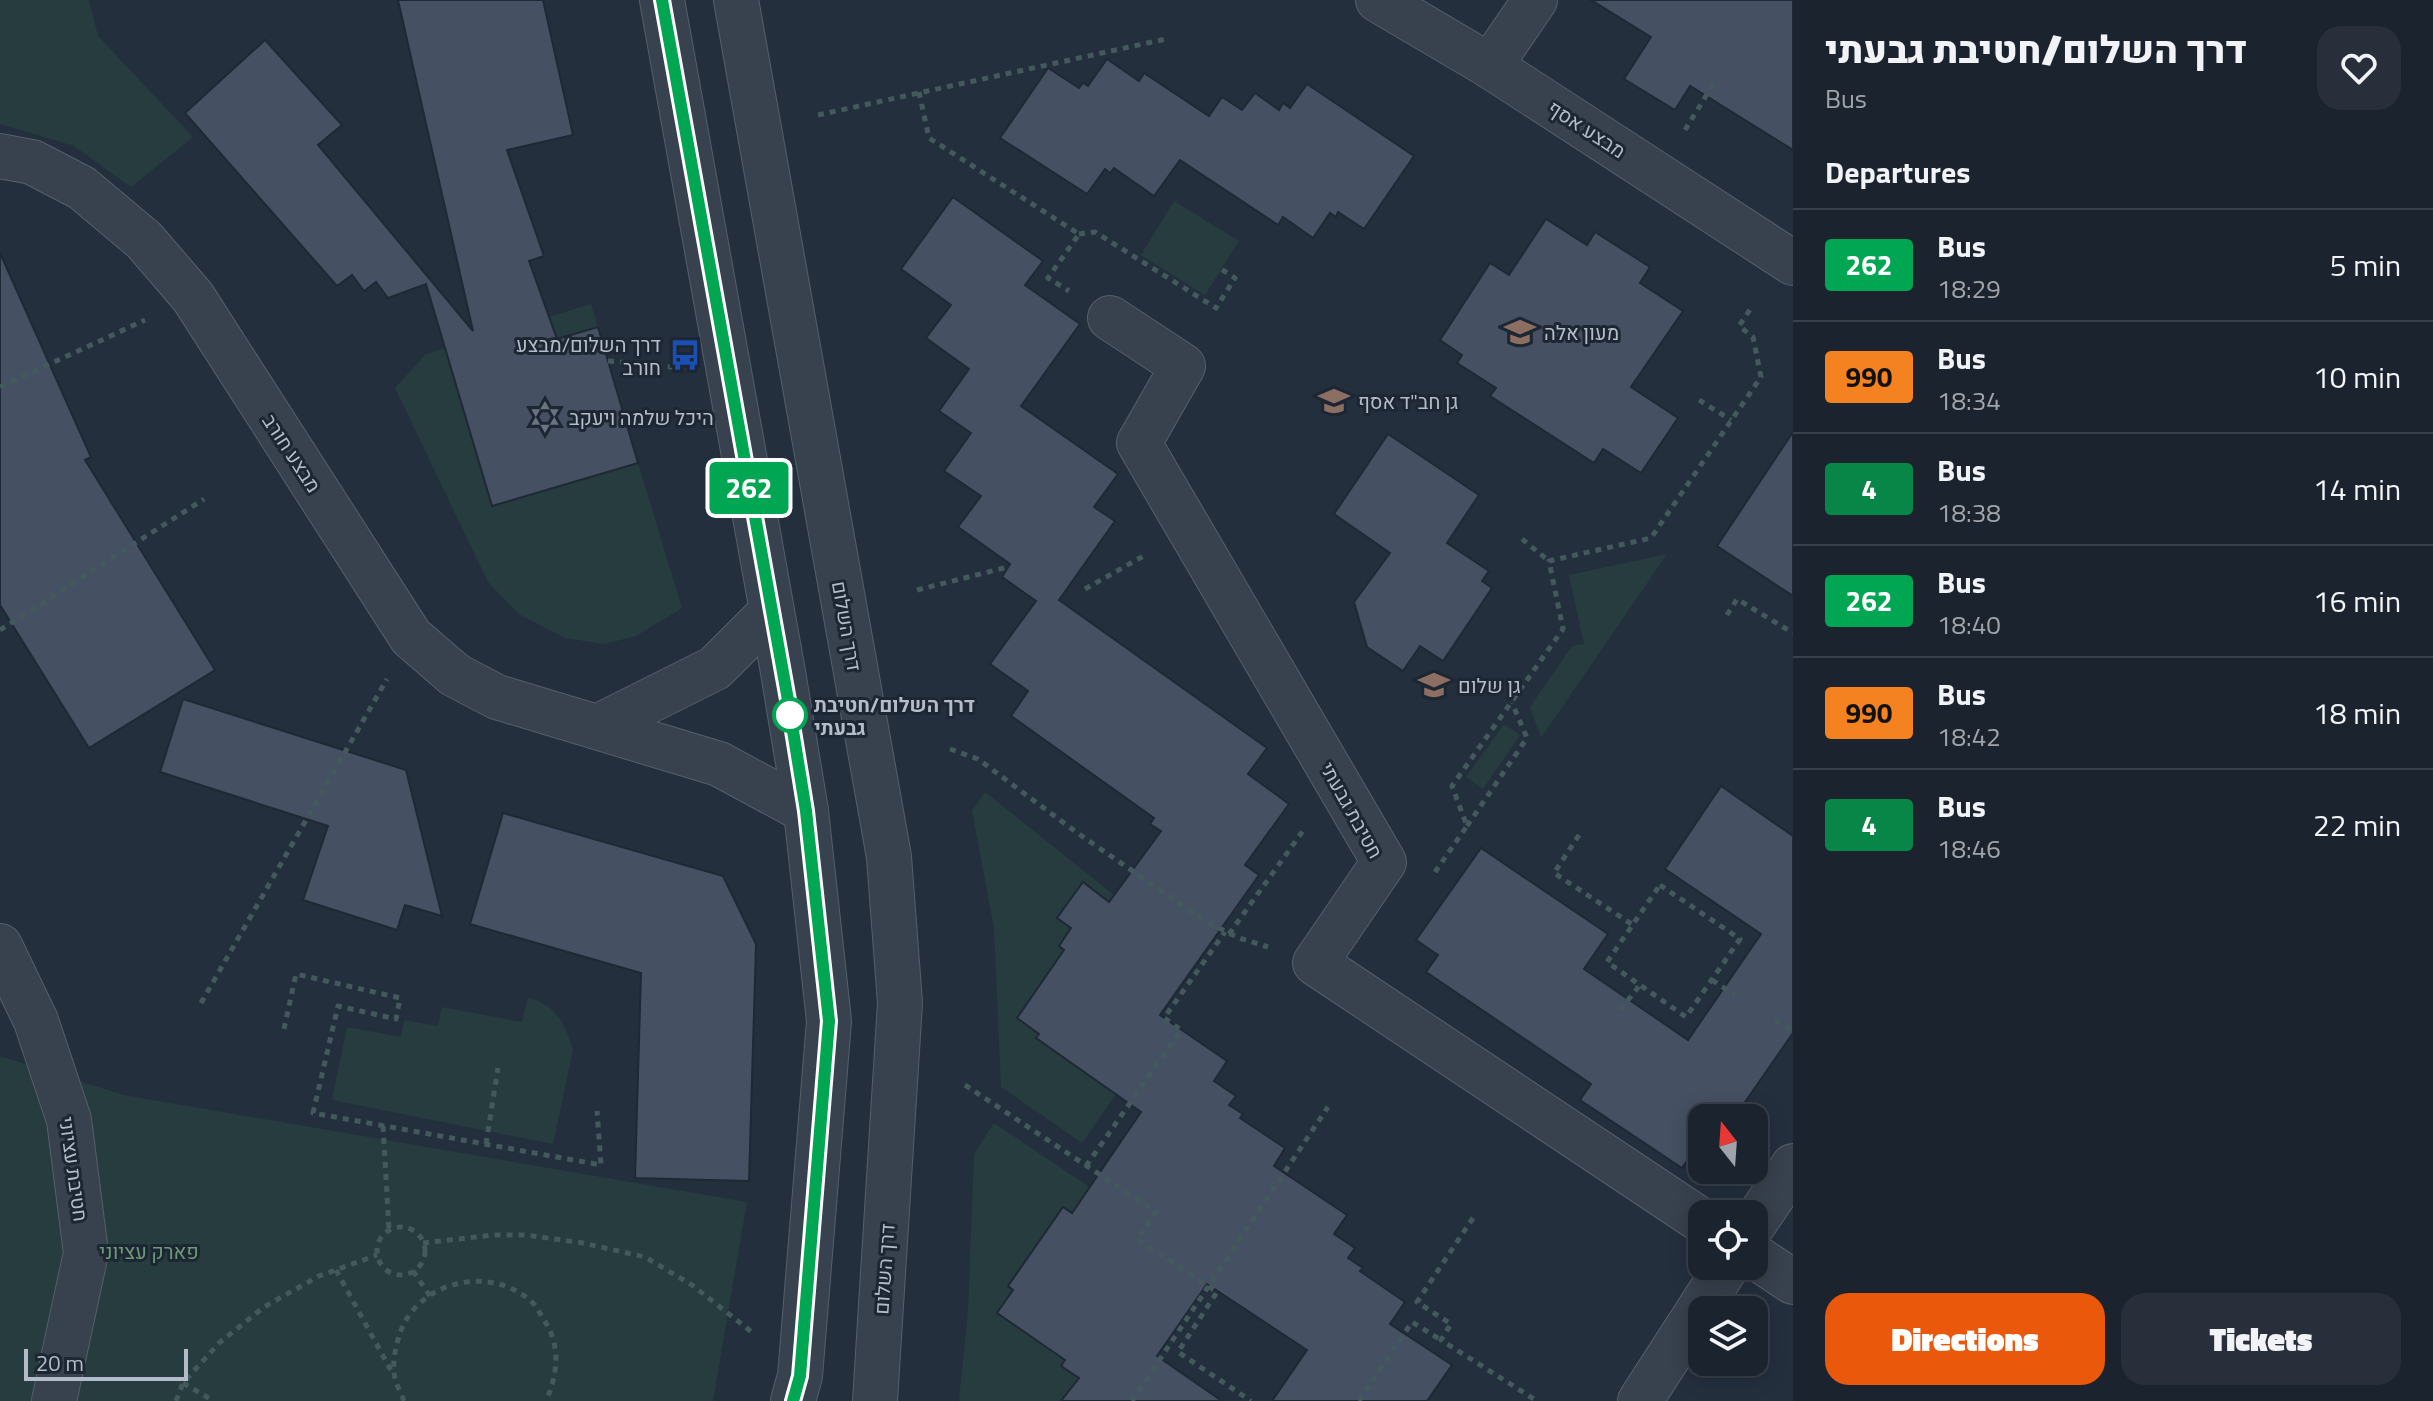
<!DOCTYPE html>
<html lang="en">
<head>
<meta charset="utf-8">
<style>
  :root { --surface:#1b232e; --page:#282f3a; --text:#f1f3f6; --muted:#a0a4aa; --line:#39404a; --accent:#ea580c }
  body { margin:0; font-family:"Titillium Web",Heebo,sans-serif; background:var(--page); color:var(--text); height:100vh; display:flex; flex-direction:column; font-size:30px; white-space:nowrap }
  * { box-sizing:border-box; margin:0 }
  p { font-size:26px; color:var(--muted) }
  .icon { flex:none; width:44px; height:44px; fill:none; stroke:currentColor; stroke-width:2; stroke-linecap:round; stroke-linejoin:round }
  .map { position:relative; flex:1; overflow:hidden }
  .sheet { display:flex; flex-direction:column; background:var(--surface); width:640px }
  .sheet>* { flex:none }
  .badge { padding:0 16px; border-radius:6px; font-size:28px; line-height:52px }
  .needle { width:52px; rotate:343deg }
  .controls { position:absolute; left:1688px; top:1104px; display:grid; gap:16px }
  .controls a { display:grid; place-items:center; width:80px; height:80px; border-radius:16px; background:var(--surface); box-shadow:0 4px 20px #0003,0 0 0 2px var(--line); font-size:40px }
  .scale { position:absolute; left:24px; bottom:20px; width:164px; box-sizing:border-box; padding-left:8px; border:4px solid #b4bcc9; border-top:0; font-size:22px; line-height:28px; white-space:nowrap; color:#b4bcc9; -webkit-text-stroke:6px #1d2633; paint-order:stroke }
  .map>.badge { position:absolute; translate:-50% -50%; box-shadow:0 0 0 4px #fff }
  h2 { padding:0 32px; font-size:30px; line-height:72px }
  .round { display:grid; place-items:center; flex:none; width:84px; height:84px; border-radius:24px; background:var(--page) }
  .summary { display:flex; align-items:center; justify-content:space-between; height:136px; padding:0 32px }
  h1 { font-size:38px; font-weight:800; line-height:60px }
  .cta { display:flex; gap:16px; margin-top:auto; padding:16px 32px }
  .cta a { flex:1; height:92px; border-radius:24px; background:var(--accent); color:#fff; font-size:32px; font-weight:800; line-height:92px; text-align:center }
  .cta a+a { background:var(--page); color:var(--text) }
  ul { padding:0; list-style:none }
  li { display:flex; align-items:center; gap:24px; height:112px; padding:0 32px; border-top:2px solid var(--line) }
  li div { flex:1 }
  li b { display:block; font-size:30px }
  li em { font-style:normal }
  li .badge { min-width:88px; font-weight:700; text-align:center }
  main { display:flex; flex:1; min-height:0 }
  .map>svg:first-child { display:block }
  .green { fill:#263c3f }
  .building { fill:#455162; stroke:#1f2835; stroke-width:2 }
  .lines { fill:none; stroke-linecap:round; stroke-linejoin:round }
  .minor-casing { stroke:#565f6c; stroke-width:46 }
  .path { stroke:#44595c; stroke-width:5; stroke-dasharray:6 6; stroke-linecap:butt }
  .minor { stroke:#38414e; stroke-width:44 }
  .line-casing { stroke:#fff; stroke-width:18 }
  .line { stroke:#00a651; stroke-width:12 }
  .stop-dot { fill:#fff; stroke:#00a651; stroke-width:4 }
  .labels { text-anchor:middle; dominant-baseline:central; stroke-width:6; stroke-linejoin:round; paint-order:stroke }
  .street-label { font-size:20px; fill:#b4bcc9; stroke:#1d2633 }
  .poi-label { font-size:20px; fill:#b4bcc9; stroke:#1d2633; text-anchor:start }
  .stop-label { font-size:20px; font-weight:bold; fill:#b4bcc9; stroke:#1d2633; text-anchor:start }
  .park-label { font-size:20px; fill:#6b9a76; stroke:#1d2633 }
</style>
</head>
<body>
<main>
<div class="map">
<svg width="1793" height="1401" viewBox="0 0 1793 1401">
  <rect width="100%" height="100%" fill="#242f3e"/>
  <!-- green -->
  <g class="green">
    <path d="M 0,0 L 89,0 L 98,36 L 193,137 L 131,187 L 74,146 L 0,124 Z"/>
    <path d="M 1174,201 L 1239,241 L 1205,295 L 1141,255 Z"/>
    <path d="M 591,304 L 598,327 L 452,371 L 493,506 L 638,463 L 682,608 L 636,636 L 604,644 L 565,638 L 519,614 L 488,582 L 395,388 L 426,354 Z"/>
    <path d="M 1667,554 L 1541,738 L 1530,707 L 1572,646 L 1584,644 L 1569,575 Z"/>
    <path d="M 1504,724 L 1520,735 L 1483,789 L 1466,777 Z"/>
    <path d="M 985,792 L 1114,895 L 1109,901 L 1082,883 L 1057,918 L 1071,928 L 1059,946 L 1071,955 L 1041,983 L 1017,1018 L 1039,1034 L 1036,1039 L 1116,1094 L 1082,1143 L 1001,1087 L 994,928 L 972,811 Z"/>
    <path d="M 528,998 C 555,1003 566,1025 573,1050 L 553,1144 L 332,1100 L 347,1027 L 401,1037 L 404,1020 L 438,1026 L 442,1007 L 522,1022 Z"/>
    <path d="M 0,1056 L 124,1095 L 747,1202 L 713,1401 L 0,1401 Z"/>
    <path d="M 994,1123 L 1125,1211 L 1106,1236 L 1063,1207 L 1008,1286 L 1013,1290 L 997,1313 L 1032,1337 L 1075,1346 L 1061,1366 L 1079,1378 L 1069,1391 L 1082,1401 L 959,1401 L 968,1310 L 974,1154 Z"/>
  </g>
  <!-- building -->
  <g class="building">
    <path d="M 398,0 L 543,0 L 573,135 L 507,150 L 544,256 L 529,261 L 557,339 L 598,327 L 638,463 L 492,506 L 426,284 L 388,298 L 376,282 L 364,291 L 352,275 L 337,286 L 185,113 L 265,40 L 342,125 L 318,145 L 473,331 Z"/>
    <path d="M 1591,0 L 1793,0 L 1793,150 L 1690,86 L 1675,110 L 1624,79 L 1651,37 Z"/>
    <path d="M 1107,59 L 1139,81 L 1144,73 L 1209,116 L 1222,97 L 1242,110 L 1255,93 L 1279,110 L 1283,103 L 1290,108 L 1307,84 L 1414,156 L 1364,229 L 1338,212 L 1336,217 L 1330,213 L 1313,238 L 1283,217 L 1278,225 L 1180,160 L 1154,196 L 1114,168 L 1110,173 L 1105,169 L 1087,194 L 1000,138 L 1048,68 L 1079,88 L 1083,83 L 1088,86 Z"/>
    <path d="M 953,197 L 1043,261 L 1025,285 L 1080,324 L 1021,406 L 1118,474 L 1094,507 L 1115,521 L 1059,600 L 1267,748 L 1248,774 L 1289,804 L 1245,865 L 1259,875 L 1160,1015 L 1227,1061 L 1214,1081 L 1236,1096 L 1229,1105 L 1243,1114 L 1240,1118 L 1285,1148 L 1274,1166 L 1347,1215 L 1334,1234 L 1355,1248 L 1348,1258 L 1363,1268 L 1360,1271 L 1405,1302 L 1390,1324 L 1452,1365 L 1427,1401 L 1272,1401 L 1307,1350 L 1207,1284 L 1157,1356 L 1222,1401 L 1061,1401 L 1079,1378 L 1061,1366 L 1065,1360 L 997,1313 L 1013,1290 L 1008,1286 L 1063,1207 L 1072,1213 L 1141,1112 L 1036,1038 L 1039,1034 L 1017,1018 L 1064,950 L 1059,946 L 1071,928 L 1057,918 L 1083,882 L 1109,902 L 1161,831 L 1150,824 L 1154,818 L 1011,716 L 1028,691 L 990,664 L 1036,601 L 1002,577 L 1010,564 L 958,527 L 981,496 L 944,471 L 971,433 L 939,411 L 969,369 L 926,338 L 951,305 L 901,269 Z"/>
    <path d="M 1546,219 L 1587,245 L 1595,232 L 1650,267 L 1640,283 L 1683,311 L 1631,387 L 1678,418 L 1641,473 L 1603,449 L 1594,463 L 1490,396 L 1496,388 L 1457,363 L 1462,355 L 1440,340 L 1490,263 L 1509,275 Z"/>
    <path d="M 0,253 L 91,457 L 85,460 L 215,670 L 89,748 L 0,605 Z"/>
    <path d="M 1793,432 L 1793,596 L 1717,546 Z"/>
    <path d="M 1388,434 L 1479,495 L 1447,543 L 1489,571 L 1482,581 L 1492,588 L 1443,661 L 1420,646 L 1403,671 L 1367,647 L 1354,602 L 1390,553 L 1334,514 Z"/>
    <path d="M 183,699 L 406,770 L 442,916 L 405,905 L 397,930 L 303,900 L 328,826 L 160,772 Z"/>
    <path d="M 1721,786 L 1793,836 L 1793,1033 L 1734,1118 L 1702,1118 L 1702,1139 L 1682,1168 L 1580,1100 L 1591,1084 L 1426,972 L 1438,955 L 1416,940 L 1481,848 L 1608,934 L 1584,969 L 1688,1040 L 1761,934 L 1665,869 Z"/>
    <path d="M 503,813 L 723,876 L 756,944 L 749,1181 L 635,1178 L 641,973 L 470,924 Z"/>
  </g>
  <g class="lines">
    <defs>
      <g id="minor">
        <path d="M 662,0 L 783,672 L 806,811 L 829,1021 L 800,1376 L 793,1401"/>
        <path d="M 736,0 L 889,857 L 900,1003 L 875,1401"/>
        <path d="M 1378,0 L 1490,66 L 1793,263"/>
        <path d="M 1490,66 L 1535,0"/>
        <path d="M 0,156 L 32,162 L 82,188 L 144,240 L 193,297 L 411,637 L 455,675 L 497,697 L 719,764 L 806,811"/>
        <path d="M 1110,318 L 1183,366 L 1139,443 L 1384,862 L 1315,963 L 1702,1221"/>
        <path d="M 597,727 L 715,668 L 771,612"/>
        <path d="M 0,946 L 36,1021 L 69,1120 L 86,1253 L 54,1401"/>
        <path d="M 1754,1224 L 1793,1166"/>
        <path d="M 1754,1256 L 1793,1282"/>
        <path d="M 1640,1401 L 1727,1266"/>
      </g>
    </defs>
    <!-- minor casing -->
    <use href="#minor" class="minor-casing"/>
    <!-- path -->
    <g class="path">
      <path d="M 919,92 L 929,138 L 1079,234 L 1048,278 L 1069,291"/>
      <path d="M 818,115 L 1166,39"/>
      <path d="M 1685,130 L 1717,78"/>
      <path d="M 1079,234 L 1095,232 L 1216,308 L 1235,278 L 1221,269"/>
      <path d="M 608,361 L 673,367"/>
      <path d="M 0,387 L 145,320"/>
      <path d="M 1699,400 L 1731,420"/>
      <path d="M 1522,539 L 1549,561"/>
      <path d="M 1085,589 L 1147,554"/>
      <path d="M 917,590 L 1008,567"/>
      <path d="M 1727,615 L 1737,599 L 1793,633"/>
      <path d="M 0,630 L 204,499"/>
      <path d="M 950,749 L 978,759 L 1076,832 L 1205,921 L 1239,938 L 1268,947"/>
      <path d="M 1467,826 L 1527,738 L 1512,703"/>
      <path d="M 1579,835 L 1554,873 L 1633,925"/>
      <path d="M 1435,872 L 1467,826 L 1452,786 L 1563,629 L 1549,561 L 1651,538 L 1761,377 L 1753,337 L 1739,326 L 1753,305"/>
      <path d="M 1660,885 L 1740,939 L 1686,1017 L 1607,962 Z"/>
      <path d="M 1229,934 L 1305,828"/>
      <path d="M 1712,980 L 1735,995"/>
      <path d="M 201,1003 L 387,679"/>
      <path d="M 1620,1010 L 1640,985"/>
      <path d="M 1775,1020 L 1793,1031"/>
      <path d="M 284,1029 L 296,974 L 400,998 L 396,1019 L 338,1006 L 313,1113 L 601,1165 L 597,1111"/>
      <path d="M 965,1085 L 1156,1212 L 1137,1239 L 1217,1292 L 1178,1352 L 1251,1401"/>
      <path d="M 383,1126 L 389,1230"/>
      <path d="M 486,1144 L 498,1068"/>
      <path d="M 1086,1166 L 1181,1030 L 1164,1018 L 1225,932"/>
      <path d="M 1473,1218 L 1417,1302 L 1451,1324 L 1441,1340 L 1537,1401"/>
      <circle cx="401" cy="1251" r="24"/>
      <path d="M 423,1243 L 493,1235 L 526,1235 L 583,1243 L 645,1257 L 692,1285 L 753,1333"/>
      <path d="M 336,1270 L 394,1376"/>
      <path d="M 413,1271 L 430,1296"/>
      <path d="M 183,1383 L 214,1401"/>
      <path d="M 176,1401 L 183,1383 L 219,1343 L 264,1307 L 319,1276 L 377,1255"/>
      <path d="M 404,1401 C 401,1394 397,1386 395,1378 C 392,1364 395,1349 399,1336 C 416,1280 493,1263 534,1304 C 538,1309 541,1315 544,1320 C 561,1345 558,1374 546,1401"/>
      <path d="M 1132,1401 L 1328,1107"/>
      <path d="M 1359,1401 L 1412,1322 L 1441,1340"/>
    </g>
    <!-- minor -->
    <use href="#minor" class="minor"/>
  </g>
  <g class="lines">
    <defs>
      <path id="line" d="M 662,0 L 788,700 L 806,811 L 829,1021 L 800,1376 L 793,1401"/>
    </defs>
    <!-- line casing -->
    <use href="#line" class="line-casing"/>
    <!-- line -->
    <use href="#line" class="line"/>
  </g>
  <!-- icons -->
  <defs>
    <symbol id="school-bare" viewBox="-9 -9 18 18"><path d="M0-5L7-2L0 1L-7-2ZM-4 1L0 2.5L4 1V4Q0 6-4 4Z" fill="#8d6e63" stroke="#1d2633" stroke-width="2.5" paint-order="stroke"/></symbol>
    <symbol id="bus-bare" viewBox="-9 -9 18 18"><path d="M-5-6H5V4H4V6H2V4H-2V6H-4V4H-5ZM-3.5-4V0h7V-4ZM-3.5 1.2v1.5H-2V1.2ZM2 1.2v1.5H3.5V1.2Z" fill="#1a4fb4" stroke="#1d2633" stroke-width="2.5" paint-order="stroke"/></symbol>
    <symbol id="synagogue-bare" viewBox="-9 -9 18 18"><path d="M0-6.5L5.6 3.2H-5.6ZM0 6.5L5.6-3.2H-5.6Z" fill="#6b7280" stroke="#1d2633" stroke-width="2.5" paint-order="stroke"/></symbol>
  </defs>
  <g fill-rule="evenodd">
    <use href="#school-bare" x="1498" y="310" width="44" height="44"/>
    <use href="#bus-bare" x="663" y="333" width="44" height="44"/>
    <use href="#school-bare" x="1312" y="379" width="44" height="44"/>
    <use href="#synagogue-bare" x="523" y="395" width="44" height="44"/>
    <use href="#school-bare" x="1412" y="663" width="44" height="44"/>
  </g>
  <!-- markers -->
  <circle class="stop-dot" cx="790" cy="715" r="16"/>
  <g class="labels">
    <!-- street labels -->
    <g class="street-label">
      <text transform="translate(1587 129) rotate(33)">מבצע אסף</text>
      <text transform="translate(292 453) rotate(57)">מבצע חורב</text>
      <text transform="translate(847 626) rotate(80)">דרך השלום</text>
      <text transform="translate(1352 810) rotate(61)">חטיבת גבעתי</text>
      <text transform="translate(74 1169) rotate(82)">חטיבת עציוני</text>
      <text transform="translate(884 1269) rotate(-86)">דרך השלום</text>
    </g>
    <!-- poi labels -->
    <g class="poi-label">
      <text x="1544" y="332">מעון אלה</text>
      <text x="661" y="344" text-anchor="end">דרך השלום/מבצע<tspan x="661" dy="23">חורב</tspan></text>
      <text x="1358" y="401">גן חב"ד אסף</text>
      <text x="569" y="417">היכל שלמה ויעקב</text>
      <text x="1458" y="685">גן שלום</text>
    </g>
    <!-- stop labels -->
    <g class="stop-label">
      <text x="814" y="704">דרך השלום/חטיבת<tspan x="814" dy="23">גבעתי</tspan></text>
    </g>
    <!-- park labels -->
    <g class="park-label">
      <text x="149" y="1251">פארק עציוני</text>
    </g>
  </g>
</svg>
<div class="controls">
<a><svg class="needle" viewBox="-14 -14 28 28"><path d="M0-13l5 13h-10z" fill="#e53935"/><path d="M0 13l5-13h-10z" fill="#a0a4aa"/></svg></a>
<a><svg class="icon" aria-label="locate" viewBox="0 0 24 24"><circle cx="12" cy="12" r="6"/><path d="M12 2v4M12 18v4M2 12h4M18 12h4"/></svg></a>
<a><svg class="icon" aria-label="layers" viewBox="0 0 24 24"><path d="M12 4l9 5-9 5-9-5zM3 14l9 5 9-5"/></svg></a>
</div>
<div class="scale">20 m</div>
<b class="badge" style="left:749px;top:488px;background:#00a651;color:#fff">262</b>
</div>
<section class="sheet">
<div class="summary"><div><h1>דרך השלום/חטיבת גבעתי</h1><p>Bus</p></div><a class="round"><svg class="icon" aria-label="heart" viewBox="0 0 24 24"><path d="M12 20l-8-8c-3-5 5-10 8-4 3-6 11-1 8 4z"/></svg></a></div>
<h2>Departures</h2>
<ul>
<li><span class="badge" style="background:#00a651;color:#fff">262</span><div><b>Bus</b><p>18:29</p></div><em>5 min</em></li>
<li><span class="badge" style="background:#f58220;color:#111">990</span><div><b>Bus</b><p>18:34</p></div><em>10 min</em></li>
<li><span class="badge" style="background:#088647;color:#fff">4</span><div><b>Bus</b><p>18:38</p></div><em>14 min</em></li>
<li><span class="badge" style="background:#00a651;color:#fff">262</span><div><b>Bus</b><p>18:40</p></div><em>16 min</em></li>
<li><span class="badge" style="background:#f58220;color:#111">990</span><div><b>Bus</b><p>18:42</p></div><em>18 min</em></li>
<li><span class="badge" style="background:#088647;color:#fff">4</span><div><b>Bus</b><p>18:46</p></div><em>22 min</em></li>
</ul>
<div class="cta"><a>Directions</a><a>Tickets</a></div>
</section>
</main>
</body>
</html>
